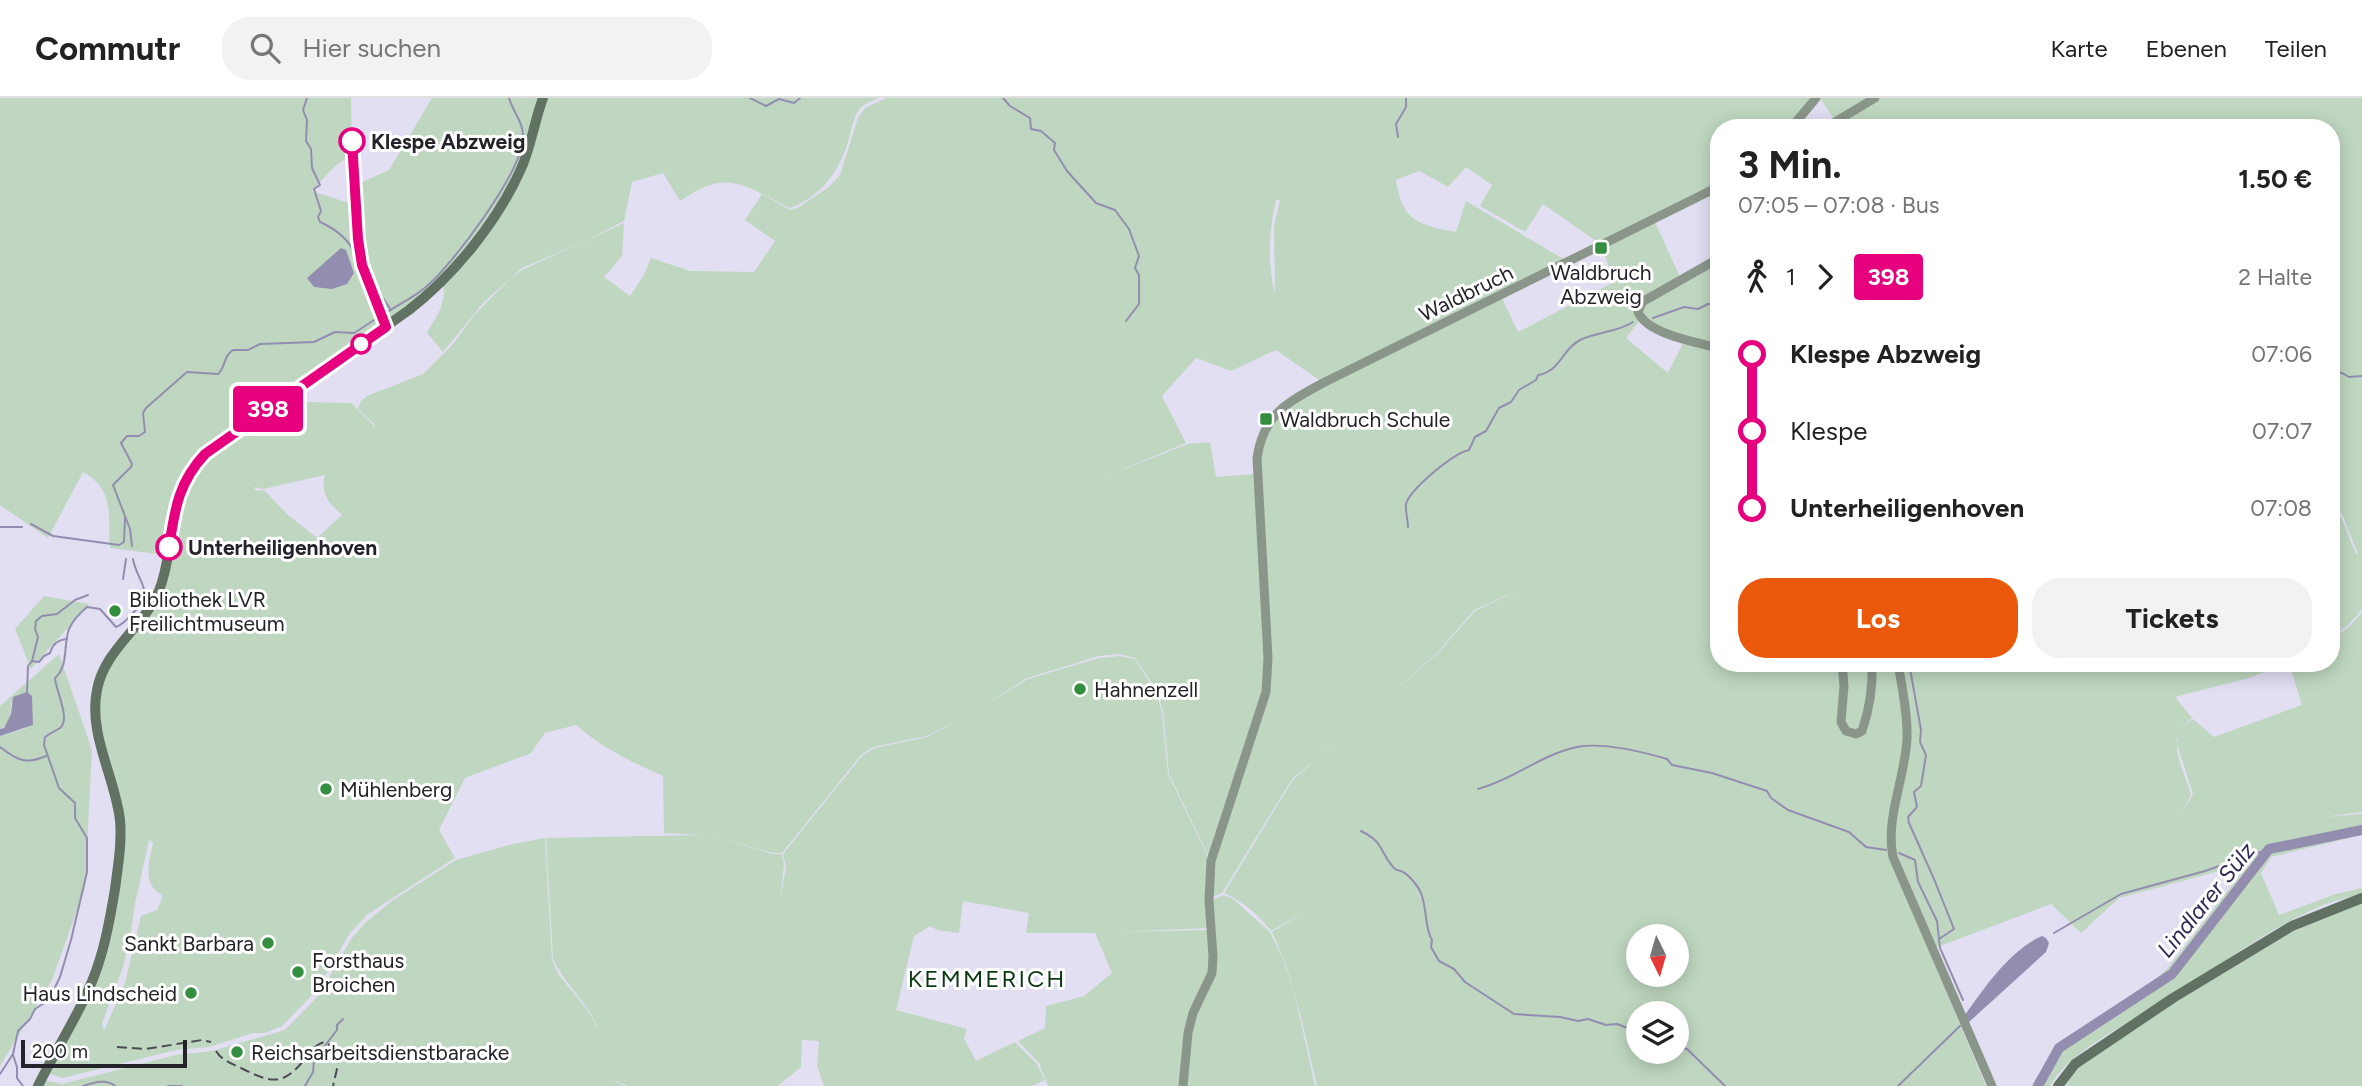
<!DOCTYPE html>
<html lang="de">
<head>
<meta charset="utf-8">
<style>
  :root { --surface:#fff; --page:#f2f2f2; --text:#222; --muted:#767676; --line:#e0e0e0; --accent:#ea580c }
  body { margin:0; font-family:Figtree,sans-serif; background:var(--page); color:var(--text); height:100vh; display:flex; flex-direction:column; font-size:26px; white-space:nowrap }
  * { box-sizing:border-box; margin:0 }
  p { font-size:23px; color:var(--muted) }
  .icon { flex:none; width:38px; height:38px; fill:none; stroke:currentColor; stroke-width:2; stroke-linecap:round; stroke-linejoin:round }
  .map { position:relative; flex:1; overflow:hidden }
  .details { position:absolute; left:1710px; top:21px; width:630px; height:553px; display:flex; flex-direction:column; background:var(--surface); border-radius:28px; box-shadow:0 4px 18px #0003 }
  .details>* { flex:none }
  .badge { padding:0 14px; border-radius:5px; font-size:24px; line-height:46px }
  .needle { width:46px; rotate:175deg }
  .fabs { position:absolute; left:1626px; top:826px; display:grid; gap:14px }
  .fabs a { display:grid; place-items:center; width:63px; height:63px; border-radius:50%; background:var(--surface); box-shadow:0 4px 18px #0003; font-size:35px }
  .scale { position:absolute; left:21px; bottom:18px; width:166px; box-sizing:border-box; padding-left:7px; border:4px solid #24232a; border-top:0; font-size:19px; line-height:24px; white-space:nowrap; color:#24232a; -webkit-text-stroke:5px #fff; paint-order:stroke }
  .map>.badge { position:absolute; translate:-50% -50%; box-shadow:0 0 0 4px #fff }
  .legs { display:flex; align-items:center; gap:10px; height:77px; padding:0 28px; font-size:23px }
  .legs p { margin-inline-start:auto }
  .headline { display:flex; align-items:center; justify-content:space-between; height:119px; padding:0 28px }
  h1 { font-size:38px; font-weight:700; line-height:52px }
  .primary-button { display:flex; gap:14px; margin-top:auto; padding:14px 28px }
  .primary-button a { flex:1; height:80px; border-radius:28px; background:var(--accent); color:#fff; font-size:28px; font-weight:700; line-height:80px; text-align:center }
  .primary-button a+a { background:var(--page); color:var(--text) }
  ul { padding:0 28px; list-style:none }
  li { display:flex; align-items:center; gap:24px; height:77px; font-size:26px }
  li i { display:grid; place-items:center; width:10px; height:100%; margin:0 9px; background:currentColor }
  li i::after { content:''; width:18px; height:18px; margin:-9px; border:5px solid; border-radius:50%; background:var(--surface) }
  li p { margin-inline-start:auto }
  li:first-child i { background:linear-gradient(#0000 50%,currentColor 0) }
  li:last-child i { background:linear-gradient(currentColor 50%,#0000 0) }
  header { display:flex; align-items:center; gap:42px; box-sizing:border-box; height:98px; padding:0 35px; background:var(--surface); border-bottom:2px solid var(--line) }
  header strong { font-size:33px }
  nav { display:flex; gap:38px; margin-inline-start:auto; font-size:24px }
  .search { width:490px; height:63px; background:var(--page); display:flex; align-items:center; gap:18px; box-sizing:border-box; padding:0 24px; border-radius:28px; color:var(--muted); font-size:26px }
  .map>svg:first-child { display:block }
  .green { fill:#bfd7c0; fill-rule:evenodd }
  .water { fill:#938eaf }
  .lines { fill:none; stroke-linecap:round; stroke-linejoin:round }
  .stream { stroke:#938eaf; stroke-width:2 }
  .river { stroke:#938eaf; stroke-width:10 }
  .tertiary { stroke:#8b968b; stroke-width:9 }
  .secondary { stroke:#617262; stroke-width:10 }
  .rail { stroke:#4d4c56; stroke-width:2; stroke-dasharray:10 5; stroke-linecap:butt }
  .line-1-casing { stroke:#fff; stroke-width:16 }
  .line-1 { stroke:#e6007e; stroke-width:10 }
  .stop-1-dot { fill:#fff; stroke:#e6007e; stroke-width:3.5 }
  .poi-dot { fill:#338e3f; stroke:#fff; stroke-width:2.5 }
  .labels { text-anchor:middle; dominant-baseline:central; stroke-width:6; stroke-linejoin:round; paint-order:stroke }
  .stop-label { font-size:21px; font-weight:bold; fill:#24232a; stroke:#fff; text-anchor:start }
  .poi-label { font-size:21px; fill:#24232a; stroke:#fff; text-anchor:start }
  .street-label { font-size:21px; fill:#24232a; stroke:#fff }
  .water-label { font-size:23px; font-style:italic; fill:#322854; stroke:#fff }
  .quarter-label { font-size:24px; letter-spacing:2px; fill:#0c3812; stroke:#fff }
</style>
</head>
<body>
<header>
<strong>Commutr</strong>
<div class="search"><svg class="icon" aria-label="search" viewBox="0 0 24 24"><circle cx="10" cy="10" r="6"/><path d="M15 15l6 6"/></svg>Hier suchen</div>
<nav><a>Karte</a><a>Ebenen</a><a>Teilen</a></nav>
</header>
<div class="map">
<svg width="2362" height="988" viewBox="0 0 2362 988">
  <rect width="100%" height="100%" fill="#e2dff3"/>
  <!-- green -->
  <g class="green">
    <path d="M 0,0 L 351,0 L 352,56 L 333,70 L 312,93 L 355,107 L 362,168 L 383,224 L 379,229 L 191,367 L 166,452 L 158,456 L 110,450 C 108,417 115,392 83,374 L 48,440 L 0,407 Z"/>
    <path d="M 432,0 L 539,0 L 517,73 L 497,109 L 434,189 L 392,220 L 387,221 L 365,168 L 361,152 L 356,87 L 389,72 Z"/>
    <path d="M 547,0 L 879,0 C 874,2 868,4 864,7 C 852,16 852,34 847,47 C 838,75 819,100 790,110 C 744,88 728,69 680,103 L 663,75 L 632,84 L 624,123 L 583,144 L 522,170 L 483,205 L 443,254 L 427,235 C 436,219 447,205 443,187 L 502,112 Z"/>
    <path d="M 887,0 L 1813,0 L 1789,30 L 1718,30 L 1718,87 L 1599,145 L 1543,106 L 1525,134 L 1480,108 L 1492,87 L 1466,69 L 1448,89 L 1419,73 L 1396,82 C 1402,123 1418,127 1456,134 L 1466,103 L 1567,163 L 1322,284 L 1276,252 L 1231,273 L 1196,260 L 1162,298 L 1186,345 L 1104,379 L 1188,346 L 1210,344 L 1216,379 L 1256,376 L 1267,560 L 1264,593 L 1210,761 L 1169,676 L 1163,614 L 1158,594 L 1135,560 L 1118,556 L 1099,558 L 1027,580 L 983,608 L 1028,581 L 1099,560 L 1119,558 L 1135,561 L 1157,596 L 1162,615 L 1168,676 L 1210,763 L 1210,830 L 1117,834 L 1210,832 L 1210,874 L 1192,915 L 1182,988 L 1048,988 L 1039,965 L 1018,943 L 1045,930 L 1046,908 L 1084,898 L 1112,875 L 1095,835 L 1026,835 L 1029,815 L 963,803 L 959,835 L 937,832 L 930,828 L 914,838 L 896,912 L 967,931 L 964,940 L 976,963 L 1015,944 L 1037,966 L 1045,982 L 1032,988 L 824,988 L 817,968 L 819,943 L 802,942 L 801,969 L 778,988 L 627,988 L 609,980 L 624,988 L 42,988 L 45,982 L 62,986 L 176,957 L 212,953 L 285,932 L 320,896 L 351,841 L 365,825 L 393,802 L 456,762 L 513,746 L 545,740 L 552,862 L 559,877 L 588,913 L 599,932 C 589,906 565,887 553,861 L 546,740 L 701,737 L 664,735 L 663,678 C 631,664 602,650 576,627 L 545,635 L 531,655 L 465,680 L 439,732 L 455,760 L 368,816 L 350,835 L 316,893 L 282,928 L 265,935 L 253,935 L 209,949 L 176,952 L 63,980 L 50,976 L 93,890 L 124,761 L 109,666 L 98,615 L 99,593 L 107,567 L 161,501 L 167,484 L 177,411 L 188,380 L 207,358 L 287,300 L 306,304 L 351,305 L 375,329 L 374,326 L 358,311 L 361,303 L 367,298 L 423,276 L 453,246 L 475,216 L 510,181 L 522,172 L 624,125 L 622,158 L 604,179 L 630,198 L 644,177 L 651,160 L 690,173 L 754,174 L 775,143 L 745,122 L 762,96 L 790,112 L 799,109 L 829,89 L 840,77 L 858,20 L 865,10 ZM 1276,102 L 1280,102 L 1274,128 L 1275,195 C 1267,163 1269,133 1276,102 ZM 325,377 C 320,395 329,406 342,417 L 317,440 L 287,416 L 264,392 L 256,393 L 254,389 L 263,391 ZM 968,617 L 927,639 L 874,650 L 862,658 L 783,756 L 786,768 L 780,804 L 784,767 L 782,756 L 772,756 L 711,737 L 772,755 L 782,755 L 861,657 L 873,649 L 927,638 ZM 149,742 L 153,744 C 150,764 141,785 161,796 L 162,800 L 157,812 L 141,818 L 125,885 L 104,933 L 102,926 L 123,869 L 130,840 L 135,806 Z"/>
    <path d="M 1820,0 L 1868,0 L 1834,21 Z"/>
    <path d="M 1880,0 L 2362,0 L 2362,512 L 2349,526 L 2331,540 L 2331,402 L 2341,419 L 2356,456 L 2358,456 L 2343,418 L 2331,399 L 2331,30 L 2029,30 L 2028,27 L 2007,30 L 1937,30 L 1931,22 L 1921,30 L 1829,30 Z"/>
    <path d="M 1654,122 L 1680,179 L 1642,202 L 1640,222 L 1626,240 L 1668,275 L 1685,241 L 1718,251 L 1718,565 L 1980,565 L 1982,569 L 1982,565 L 2288,565 L 2249,580 L 2175,599 L 2192,620 C 2164,641 2182,667 2191,696 L 2183,713 L 2193,696 L 2176,643 L 2182,629 L 2193,621 L 2214,639 L 2302,607 L 2292,574 L 2301,565 L 2331,565 L 2331,542 L 2350,528 L 2362,514 L 2362,714 L 2323,719 L 2362,716 L 2362,737 L 2271,759 L 2261,775 L 2279,817 L 2336,796 L 2362,790 L 2362,796 C 2350,799 2337,802 2326,806 C 2271,828 2223,865 2174,897 C 2137,922 2072,949 2050,988 L 2031,988 L 2054,952 L 2065,941 L 2151,885 L 2167,871 L 2249,765 L 2119,800 L 2081,835 L 2051,806 L 1935,850 L 1893,768 L 1986,988 L 1317,988 C 1304,934 1296,885 1272,834 L 1309,812 L 1271,833 C 1259,817 1242,803 1224,795 L 1292,683 L 1439,554 L 1475,513 L 1523,490 L 1474,512 L 1438,554 L 1321,658 L 1292,681 L 1222,795 L 1210,800 L 1213,764 L 1267,594 L 1259,360 L 1262,343 L 1286,307 L 1501,198 L 1518,234 L 1614,184 L 1602,149 ZM 1638,838 L 1676,838 L 1676,877 L 1638,877 ZM 1638,915 L 1676,915 L 1676,954 L 1638,954 Z"/>
    <path d="M 1718,160 L 1718,248 L 1651,229 L 1642,221 L 1643,205 Z"/>
    <path d="M 44,498 L 89,506 L 31,571 L 15,531 Z"/>
    <path d="M 59,556 L 92,652 L 85,790 L 52,882 L 0,968 L 0,638 L 27,630 L 11,603 C 11,613 11,627 0,631 L 0,608 Z"/>
    <path d="M 1223,797 L 1233,801 L 1270,834 L 1282,859 L 1294,893 L 1315,988 L 1185,988 L 1195,916 L 1209,887 L 1210,803 Z"/>
    <path d="M 2362,805 L 2362,988 L 2066,988 L 2076,969 L 2123,936 L 2290,835 Z"/>
  </g>
  <!-- water -->
  <g class="water">
    <path d="M 341,150 L 346,152 L 354,175 L 347,186 L 332,191 L 314,189 L 307,180 Z"/>
    <path d="M 27,594 L 32,598 L 33,627 L 0,638 L 0,631 L 4,630 L 11,616 L 13,599 Z"/>
    <path d="M 2042,838 L 2046,840 L 2049,845 L 2046,854 L 1969,924 L 1965,917 C 1984,890 2011,851 2042,838 Z"/>
  </g>
  <g class="lines">
    <!-- stream -->
    <g class="stream">
      <path d="M 307,0 L 303,12 L 307,22 L 306,43 L 311,51 L 312,70 L 320,87 L 314,91 L 321,113 L 318,119 L 320,124 C 336,131 349,141 356,158"/>
      <path d="M 750,0 L 766,8 L 779,1 L 794,5 L 800,0"/>
      <path d="M 1003,0 L 1010,8 L 1030,20 L 1031,31 L 1041,33 L 1055,45 L 1054,52 L 1067,73 L 1096,105 L 1115,112 L 1129,131 L 1139,158 L 1135,170 L 1139,177 L 1139,206 L 1126,223"/>
      <path d="M 1398,39 L 1396,26 L 1406,9 L 1406,0"/>
      <path d="M 366,165 L 378,197 L 383,200 L 391,212"/>
      <path d="M 386,215 C 399,206 415,199 427,188 C 453,166 522,74 523,40 C 524,25 513,14 509,0"/>
      <path d="M 1653,220 L 1684,209 L 1698,211 L 1708,206 L 1718,207"/>
      <path d="M 2331,273 L 2342,275 L 2349,279 L 2362,278"/>
      <path d="M 31,426 L 53,438 L 119,447 L 124,444 L 125,420"/>
      <path d="M 0,429 L 22,429"/>
      <path d="M 1408,429 C 1408,422 1405,412 1406,406 C 1410,391 1454,355 1469,352 L 1475,339 L 1486,333 L 1499,310 L 1511,304 L 1519,292 L 1536,282 L 1538,277 C 1561,273 1562,251 1580,242 C 1597,234 1618,234 1633,224"/>
      <path d="M 132,448 L 130,431 L 113,387 L 131,369 L 132,366 L 121,345 L 127,338 L 139,338 L 145,334 L 143,315 L 146,310 L 187,274 L 218,276 C 226,269 223,258 233,252 L 248,252 L 260,246 L 314,244 L 335,234 L 354,235 L 379,219"/>
      <path d="M 123,481 L 126,461"/>
      <path d="M 32,563 L 38,539 L 35,531 L 36,523 L 42,518 L 57,516 L 75,502 L 88,497"/>
      <path d="M 1909,565 L 1921,632 L 1920,644 L 1926,657 L 1921,688 L 1914,694 L 1917,709 L 1908,719 L 1909,725 L 1934,781 L 1954,831 L 1939,841 L 1940,850 L 1963,902"/>
      <path d="M 27,594 L 28,568 L 32,563 L 39,564 L 44,558 L 50,555 C 53,546 57,542 67,541"/>
      <path d="M 0,649 C 17,662 25,667 46,658"/>
      <path d="M 1478,691 C 1513,682 1542,656 1577,649 C 1603,644 1643,654 1667,661 L 1672,667 L 1712,675 L 1767,693 L 1771,700 L 1788,712 L 1849,734 L 1866,749 L 1886,752"/>
      <path d="M 1361,733 C 1385,745 1379,753 1393,769 C 1399,775 1396,770 1403,774 C 1409,777 1418,788 1421,795 C 1427,810 1425,832 1432,842 L 1431,849 L 1439,863 L 1454,871 L 1465,884 L 1514,916 L 1560,919 L 1578,923 L 1588,921 L 1606,927 L 1617,926 L 1638,934"/>
      <path d="M 1899,755 L 1915,762 L 1918,784 L 1937,823 L 1939,841"/>
      <path d="M 2054,835 L 2121,796 L 2205,773 L 2269,751"/>
      <path d="M 1676,949 L 1687,951 L 1725,988"/>
      <path d="M 13,957 L 17,969 L 17,980 L 23,988"/>
      <path d="M 0,976 L 13,956 L 18,933 L 30,921 L 35,911 L 49,902 L 60,879 L 71,842 L 87,774 L 87,740 L 75,720 L 75,705 L 59,690 L 44,647 L 45,639 C 50,635 55,633 60,630 C 71,621 56,594 55,580 C 69,568 63,547 69,531 C 73,522 80,515 87,509 L 100,511 L 116,529 C 124,526 128,520 134,514 C 156,492 137,485 133,461"/>
      <path d="M 83,988 C 93,985 106,980 115,988"/>
      <path d="M 168,988 L 182,988"/>
      <path d="M 305,988 L 313,974 L 314,962 L 337,932 L 337,927 L 343,921"/>
      <path d="M 1898,988 L 1960,928"/>
    </g>
    <!-- river -->
    <path class="river" d="M 2038,988 L 2059,950 L 2172,876 L 2269,751 L 2362,732"/>
    <!-- tertiary -->
    <g class="tertiary">
      <path d="M 1791,30 L 1816,0"/>
      <path d="M 1825,30 L 1875,0"/>
      <path d="M 1718,158 L 1716,162 L 1642,204 L 1638,214 C 1647,236 1696,244 1718,250"/>
      <path d="M 1842,565 L 1844,588 L 1841,624 L 1846,633 L 1856,636 L 1862,633 C 1870,610 1873,589 1872,565"/>
      <path d="M 1898,565 C 1902,590 1908,616 1907,641 C 1905,680 1885,721 1893,759 L 1992,988"/>
      <path d="M 1183,988 L 1188,935 L 1193,915 L 1212,875 L 1213,858 L 1209,802 L 1211,763 L 1266,594 L 1268,560 L 1257,360 C 1264,315 1287,305 1323,285 L 1718,89"/>
    </g>
    <!-- secondary -->
    <g class="secondary">
      <path d="M 38,988 C 57,949 87,904 99,864 C 107,840 111,815 115,791 C 118,768 122,745 120,722 C 115,679 88,636 97,592 C 105,548 150,526 162,484 C 177,434 166,397 205,356 L 409,212 C 454,177 497,124 520,73 C 531,50 534,24 543,0"/>
      <path d="M 2058,988 L 2075,966 L 2173,900 L 2292,828 L 2362,800"/>
    </g>
    <!-- rail -->
    <g class="rail">
      <path d="M 117,949 L 146,951 L 202,942 L 211,944"/>
      <path d="M 216,953 C 222,963 233,966 243,971 C 271,985 283,988 304,962 C 310,953 313,948 324,944 L 335,950 L 340,958 L 333,988"/>
    </g>
  </g>
  <g class="lines">
    <defs>
      <path id="line-1" d="M 169,449 C 175,411 178,385 205,356 L 386,229 L 362,167 L 358,141 L 352,43"/>
    </defs>
    <!-- line-1 casing -->
    <use href="#line-1" class="line-1-casing"/>
    <!-- line-1 -->
    <use href="#line-1" class="line-1"/>
  </g>
  <!-- markers -->
  <g class="stop-1-dot">
    <circle cx="352" cy="43" r="12"/>
    <circle cx="361" cy="246" r="9"/>
    <circle cx="169" cy="449" r="12"/>
  </g>
  <g class="poi-dot">
    <rect x="1594" y="143" width="14" height="14" rx="3.5"/>
    <rect x="1259" y="314" width="14" height="14" rx="3.5"/>
    <circle cx="115" cy="513" r="7"/>
    <circle cx="1080" cy="591" r="7"/>
    <circle cx="326" cy="691" r="7"/>
    <circle cx="268" cy="845" r="7"/>
    <circle cx="298" cy="874" r="7"/>
    <circle cx="191" cy="895" r="7"/>
    <circle cx="237" cy="954" r="7"/>
  </g>
  <g class="labels">
    <!-- stop labels -->
    <g class="stop-label">
      <text x="371" y="43">Klespe Abzweig</text>
      <text x="188" y="449">Unterheiligenhoven</text>
    </g>
    <!-- poi labels -->
    <g class="poi-label">
      <text x="1601" y="174" text-anchor="middle">Waldbruch<tspan x="1601" dy="24">Abzweig</tspan></text>
      <text x="1280" y="321">Waldbruch Schule</text>
      <text x="129" y="501">Bibliothek LVR<tspan x="129" dy="24">Freilichtmuseum</tspan></text>
      <text x="1094" y="591">Hahnenzell</text>
      <text x="340" y="691">Mühlenberg</text>
      <text x="254" y="845" text-anchor="end">Sankt Barbara</text>
      <text x="312" y="862">Forsthaus<tspan x="312" dy="24">Broichen</tspan></text>
      <text x="177" y="895" text-anchor="end">Haus Lindscheid</text>
      <text x="251" y="954">Reichsarbeitsdienstbaracke</text>
    </g>
    <!-- street labels -->
    <g class="street-label">
      <text transform="translate(1466 195) rotate(-26)">Waldbruch</text>
    </g>
    <!-- water labels -->
    <g class="water-label">
      <text transform="translate(2206 802) rotate(-51)">Lindlarer Sülz</text>
    </g>
    <!-- quarter labels -->
    <g class="quarter-label">
      <text x="987" y="880">KEMMERICH</text>
    </g>
  </g>
</svg>
<div class="fabs">
<a><svg class="needle" viewBox="-14 -14 28 28"><path d="M0-13l5 13h-10z" fill="#e53935"/><path d="M0 13l5-13h-10z" fill="#767676"/></svg></a>
<a><svg class="icon" aria-label="layers" viewBox="0 0 24 24"><path d="M12 4l9 5-9 5-9-5zM3 14l9 5 9-5"/></svg></a>
</div>
<div class="scale">200 m</div>
<b class="badge" style="left:268px;top:311px;background:#e6007e;color:#fff">398</b>
<section class="details">
<div class="headline"><div><h1>3 Min.</h1><p>07:05 – 07:08 · Bus</p></div><b>1.50 €</b></div>
<div class="legs"><svg class="icon" aria-label="walk" viewBox="0 0 24 24"><circle cx="13" cy="4" r="2"/><path d="M13 8l-2 6 4 7M11 14l-3 7M7 12l3-4h3l4 4"/></svg>1<svg class="icon" aria-label="forward" viewBox="0 0 24 24"><path d="M9 5l7 7-7 7"/></svg><b class="badge" style="background:#e6007e;color:#fff">398</b><p>2 Halte</p></div>
<ul>
<li><i style="color:#e6007e"></i><b>Klespe Abzweig</b><p>07:06</p></li>
<li><i style="color:#e6007e"></i><span>Klespe</span><p>07:07</p></li>
<li><i style="color:#e6007e"></i><b>Unterheiligenhoven</b><p>07:08</p></li>
</ul>
<div class="primary-button"><a>Los</a><a>Tickets</a></div>
</section>
</div>
</body>
</html>
